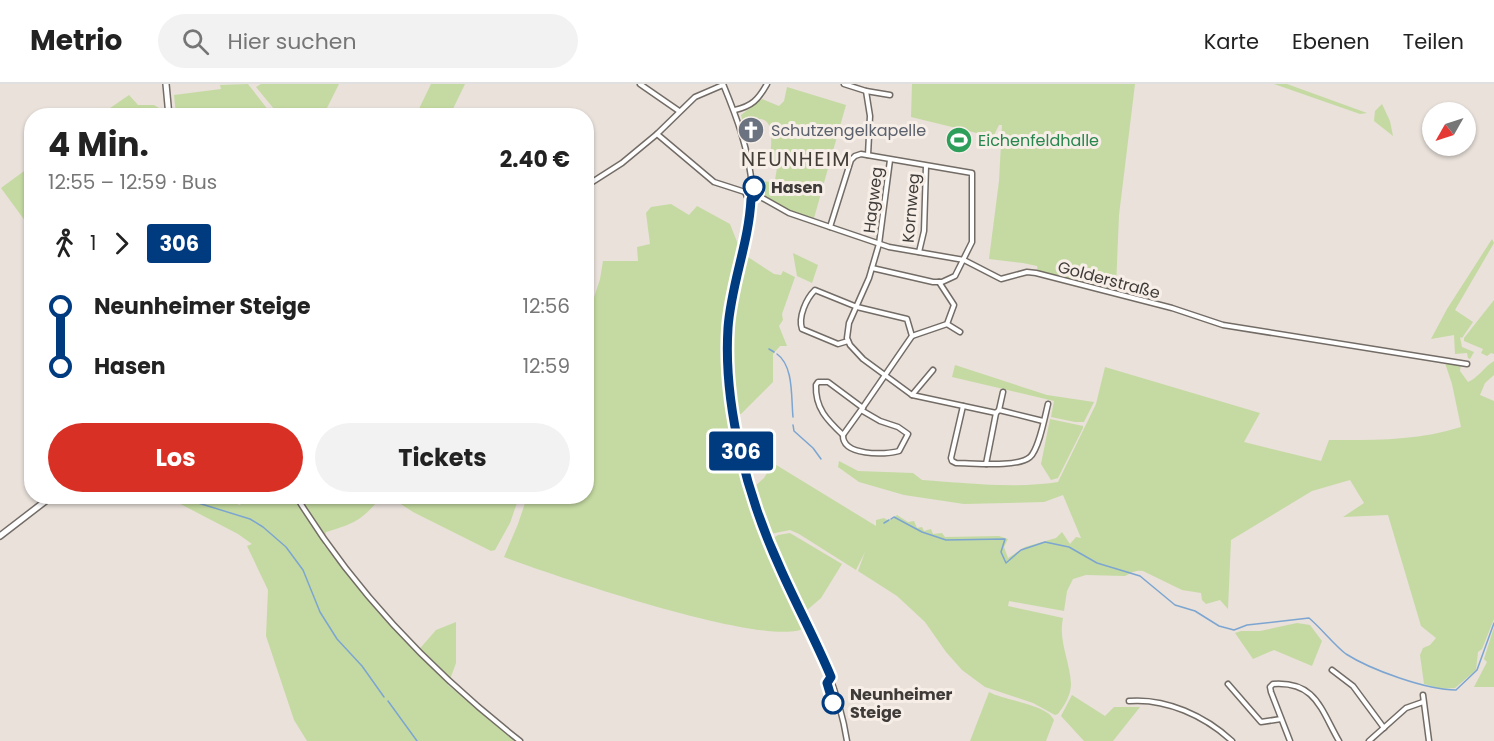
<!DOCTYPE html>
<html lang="de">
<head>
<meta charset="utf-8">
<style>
  :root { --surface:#fff; --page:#f2f2f2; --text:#222; --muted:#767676; --line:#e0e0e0; --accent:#d93025 }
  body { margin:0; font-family:Poppins,sans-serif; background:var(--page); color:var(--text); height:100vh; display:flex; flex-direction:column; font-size:22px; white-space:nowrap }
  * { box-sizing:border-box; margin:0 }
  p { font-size:20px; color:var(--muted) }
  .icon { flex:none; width:33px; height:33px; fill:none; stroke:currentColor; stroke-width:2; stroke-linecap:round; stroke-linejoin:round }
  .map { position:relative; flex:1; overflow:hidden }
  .panel { position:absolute; left:24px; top:24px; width:570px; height:396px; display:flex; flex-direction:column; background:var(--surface); border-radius:24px; box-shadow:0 2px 4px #0004 }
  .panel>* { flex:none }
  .badge { padding:0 12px; border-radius:4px; font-size:21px; line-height:39px }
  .needle { width:39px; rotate:231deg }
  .controls { position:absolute; left:1422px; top:18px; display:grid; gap:12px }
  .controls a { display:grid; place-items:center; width:54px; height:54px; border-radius:50%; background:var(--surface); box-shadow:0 2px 4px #0004; font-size:30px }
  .map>.badge { position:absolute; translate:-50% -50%; box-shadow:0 0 0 3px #fff }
  .legs { display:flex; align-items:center; gap:9px; height:66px; padding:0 24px; font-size:20px }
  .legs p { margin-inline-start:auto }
  .headline { display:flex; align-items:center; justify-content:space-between; height:102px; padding:0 24px }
  h1 { font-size:33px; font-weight:700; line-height:45px }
  .action { display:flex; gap:12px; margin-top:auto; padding:12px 24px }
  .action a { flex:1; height:69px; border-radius:36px; background:var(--accent); color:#fff; font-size:24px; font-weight:700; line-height:69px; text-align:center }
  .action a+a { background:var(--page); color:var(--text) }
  ul { padding:0 24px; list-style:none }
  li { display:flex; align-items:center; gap:21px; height:60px; font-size:22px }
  li i { display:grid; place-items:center; width:9px; height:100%; margin:0 8px; background:currentColor }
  li i::after { content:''; width:15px; height:15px; margin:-8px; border:4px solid; border-radius:50%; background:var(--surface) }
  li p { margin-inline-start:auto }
  li:first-child i { background:linear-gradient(#0000 50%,currentColor 0) }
  li:last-child i { background:linear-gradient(currentColor 50%,#0000 0) }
  header { display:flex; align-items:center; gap:36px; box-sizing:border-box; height:84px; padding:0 30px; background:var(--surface); border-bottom:2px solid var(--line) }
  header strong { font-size:28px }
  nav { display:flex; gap:33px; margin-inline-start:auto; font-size:21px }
  .search { width:420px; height:54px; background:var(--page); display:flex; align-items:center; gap:15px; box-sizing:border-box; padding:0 21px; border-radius:33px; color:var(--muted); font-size:22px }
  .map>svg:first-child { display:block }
  .green { fill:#c5daa2 }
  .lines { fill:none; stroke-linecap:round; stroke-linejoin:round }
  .stream { stroke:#7ca5d1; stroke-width:1.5 }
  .minor-casing { stroke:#736c66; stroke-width:7 }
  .major-casing { stroke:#736c66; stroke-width:8 }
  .minor { stroke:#fff; stroke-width:4 }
  .major { stroke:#fff; stroke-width:5 }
  .line-1-casing { stroke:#fff; stroke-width:14 }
  .line-1 { stroke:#003b80; stroke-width:9 }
  .stop-1-dot { fill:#fff; stroke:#003b80; stroke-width:3 }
  .labels { text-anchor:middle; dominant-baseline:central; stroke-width:6; stroke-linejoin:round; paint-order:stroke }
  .worship-label { font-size:16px; fill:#5b616d; stroke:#f6eee7; text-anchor:start }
  .leisure-label { font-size:16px; fill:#27864d; stroke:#f6eee7; text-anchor:start }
  .stop-label { font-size:16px; font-weight:bold; fill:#3f3b39; stroke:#f6eee7; text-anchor:start }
  .street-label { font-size:16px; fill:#3f3b39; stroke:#f6eee7 }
  .quarter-label { font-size:20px; letter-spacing:1.5px; fill:#443e38; stroke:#f6eee7 }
</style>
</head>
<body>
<header>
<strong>Metrio</strong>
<div class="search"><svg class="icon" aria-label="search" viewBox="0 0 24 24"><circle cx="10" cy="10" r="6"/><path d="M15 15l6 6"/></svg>Hier suchen</div>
<nav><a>Karte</a><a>Ebenen</a><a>Teilen</a></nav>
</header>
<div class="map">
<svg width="1494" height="657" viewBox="0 0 1494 657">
  <rect width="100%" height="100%" fill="#e9e1da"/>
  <!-- green -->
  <g class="green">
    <path d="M 248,0 L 272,31 L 176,31 L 174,11 L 221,5 L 220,1 Z"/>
    <path d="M 261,0 L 339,0 L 323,32 L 279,31 L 256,3 Z"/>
    <path d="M 431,0 L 465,0 L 450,31 L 416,31 Z"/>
    <path d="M 912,0 L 1135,0 L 1119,131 L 1116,203 L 1113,206 L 1038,188 L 1037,182 L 1023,179 L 989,175 L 999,97 L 1002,41 L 999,41 L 993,53 L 911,33 Z"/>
    <path d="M 1274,0 L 1287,0 L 1367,29 L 1360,30 Z"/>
    <path d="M 787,3 L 846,21 L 814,134 L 793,128 L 774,118 L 763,111 L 757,97 L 772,98 L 775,96 L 777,84 L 770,77 C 770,66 777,33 758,35 C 753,35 748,38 743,39 L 741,31 L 762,15 L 779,22 L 784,17 Z"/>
    <path d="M 129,11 L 138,21 L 154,21 L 159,24 L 160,31 L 100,31 Z"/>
    <path d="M 1382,20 L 1390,37 L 1393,52 L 1374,37 L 1375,27 Z"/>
    <path d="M 31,82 L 31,145 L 1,104 Z"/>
    <path d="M 671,120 L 689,131 L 697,122 L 730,140 L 741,168 L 727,229 L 727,291 L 733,331 L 754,429 L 806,543 C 775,568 546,489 504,473 L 518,440 L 526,416 L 524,413 L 586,412 L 587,235 L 600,195 L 603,177 L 638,177 L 637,163 L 650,160 L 646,129 L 651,123 Z"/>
    <path d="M 1492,155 L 1494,159 L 1455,226 L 1473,238 L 1462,254 L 1460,253 L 1462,263 L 1474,268 L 1470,275 L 1468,274 L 1467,269 L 1455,270 L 1454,251 L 1431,255 L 1447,225 Z"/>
    <path d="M 793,169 L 818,181 L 812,199 L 797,192 Z"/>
    <path d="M 748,173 L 774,190 L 781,191 L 783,187 L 795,193 L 782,230 L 783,236 L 779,242 L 787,262 L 780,262 L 773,270 L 773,298 L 741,330 L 739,330 C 735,299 730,267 733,237 C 736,215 742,194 748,173 Z"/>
    <path d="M 1494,216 L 1494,270 L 1491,269 L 1487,272 L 1481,269 L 1483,265 L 1464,257 L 1464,254 Z"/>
    <path d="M 1444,276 L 1461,278 L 1460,287 L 1468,298 C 1479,293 1484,283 1494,277 L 1494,291 L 1485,299 L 1480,311 L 1494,317 L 1494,535 L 1482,565 L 1478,568 L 1476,586 L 1455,604 L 1441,605 L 1424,600 L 1420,571 L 1423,564 L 1430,561 L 1436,554 L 1421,542 L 1388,431 L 1343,433 L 1364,419 L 1350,396 L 1312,407 L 1231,456 L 1228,525 L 1220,516 L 1206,520 L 1202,516 L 1201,509 L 1182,506 L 1143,487 C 1134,486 1132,489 1125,492 L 1086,491 L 1073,495 L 1067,507 L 1064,527 L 1009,517 L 1008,522 L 1063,534 C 1058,557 1070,577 1071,600 C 1071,611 1064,622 1058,630 L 1055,631 L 1033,619 L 985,603 L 962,586 L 946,568 L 925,538 L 897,512 L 858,487 L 865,468 L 856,486 L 799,450 L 790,446 L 770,450 L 754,403 L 764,394 L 773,379 L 876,442 L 876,436 L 884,434 L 889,437 L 897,431 L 908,438 L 914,437 L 917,444 L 922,443 L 924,447 L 931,445 L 933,450 L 942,449 L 945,453 L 999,452 L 1008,455 L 1004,463 L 1008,474 L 1025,463 L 1056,454 L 1062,448 L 1070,460 L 1076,453 L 1081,454 L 1063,411 L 1044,418 L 964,420 L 904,411 L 859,398 L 838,383 L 839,377 L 858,387 L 913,389 L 922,396 C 967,399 1013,405 1058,398 L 1096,320 L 1105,283 L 1260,329 L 1244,358 L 1321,377 L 1329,356 C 1374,356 1417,357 1461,343 L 1452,300 Z"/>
    <path d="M 955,281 L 1047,311 L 1094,318 L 1084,338 L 1075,338 L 1051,333 L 1054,317 L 952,293 Z"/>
    <path d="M 1050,335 L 1083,342 L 1083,344 L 1058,394 L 1051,396 L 1041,380 Z"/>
    <path d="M 167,413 L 213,413 L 240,421 L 246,413 L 381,413 C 362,436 356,439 326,448 L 323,460 L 378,528 L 416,569 L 436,546 L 456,538 L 456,579 L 448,601 L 517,657 L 307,657 L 294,636 L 266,552 L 268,506 L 247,462 L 252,460 L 238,450 Z"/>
    <path d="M 390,413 L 519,413 L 510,439 L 495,466 L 491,467 L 413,428 Z"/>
    <path d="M 790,449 L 842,480 L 821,514 L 806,527 L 772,455 L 778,451 Z"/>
    <path d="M 1297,539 L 1310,541 L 1322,557 L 1312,582 L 1274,566 L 1253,575 L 1235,549 L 1241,547 L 1260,547 Z"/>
    <path d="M 1494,543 L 1494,603 L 1474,603 L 1487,578 L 1484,575 Z"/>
    <path d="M 989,608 C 1005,617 1047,620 1054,636 L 1046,657 L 970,657 Z"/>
    <path d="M 1072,611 L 1105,632 L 1114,623 L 1140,623 L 1113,657 L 1084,657 L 1061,632 Z"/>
  </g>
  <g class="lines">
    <!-- stream -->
    <g class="stream">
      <path d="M 769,265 L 774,268"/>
      <path d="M 777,270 C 794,282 791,314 793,333"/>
      <path d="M 793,341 L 794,347 L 813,364 L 821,375"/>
      <path d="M 185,413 L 191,416"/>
      <path d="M 195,418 L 250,435 L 263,443 L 286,463 L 303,486 L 320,528 L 337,555 L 362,582 L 384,613"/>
      <path d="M 891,435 L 894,433 L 922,448 L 946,456 L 1005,455 L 1001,468 L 1006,479 L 1021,466 L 1045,458 L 1069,463 L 1097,479 L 1140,492 L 1175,521 L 1195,527 L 1219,542 L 1234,546 L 1247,541 L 1309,534 C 1321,544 1335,562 1346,570 C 1371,586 1427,606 1456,606 L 1477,586 L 1494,539"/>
      <path d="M 884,439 L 889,436"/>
      <path d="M 388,617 L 417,657"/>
    </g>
    <defs>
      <g id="minor">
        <path d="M 640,0 L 679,27"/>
        <path d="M 723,0 C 737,34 749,66 752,103 L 756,105 L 757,109 L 755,113 L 751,115 L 747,113 L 745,108 L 747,104 L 752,103"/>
        <path d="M 844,0 L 866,7 L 870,32 L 868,71"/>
        <path d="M 866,7 L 890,11"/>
        <path d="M 735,26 C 752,22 758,16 767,0"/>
        <path d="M 657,50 L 714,98 L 745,108"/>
        <path d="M 890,76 L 879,160 L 869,194 L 849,239 L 847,254 L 850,261 L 863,275 L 912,311 L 996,329 L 999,326 L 1003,308"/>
        <path d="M 586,102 L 622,79 L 657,50 L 695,13 L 723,1"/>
        <path d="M 757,111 L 789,129 L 830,143 L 889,163 L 964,176 L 1001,195 L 1027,188 L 1036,189 L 1172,224 L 1223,241 L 1467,280"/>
        <path d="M 751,115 C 749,153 735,189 730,226 C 721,284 737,364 754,420 C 780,501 834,572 847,657"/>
        <path d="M 830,143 L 851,76 L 855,72 L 861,70 L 972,89 L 972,158 L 955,192 L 942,198 L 933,198 L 872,184"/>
        <path d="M 919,168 L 924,147 L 926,82"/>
        <path d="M 947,240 L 960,248"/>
        <path d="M 912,252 L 947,240 L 954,221 L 939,198"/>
        <path d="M 848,257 L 838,260 L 802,245 C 798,233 806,215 815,206 L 857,223 L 907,235 L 912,252 L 861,326 L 880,337 L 898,343 L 908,350 L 899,367 C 885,371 842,372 843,351 L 861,326"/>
        <path d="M 912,311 L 933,286"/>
        <path d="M 963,322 L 951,374 L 952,377 L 956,379 C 973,379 1017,384 1030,373 C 1039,365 1045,332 1048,320"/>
        <path d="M 999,326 L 1043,337"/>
        <path d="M 843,351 C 827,336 815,324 816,301 L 818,298 L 828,298 L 863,324"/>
        <path d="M 986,380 L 996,329"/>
        <path d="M 296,412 C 355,509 432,588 520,657"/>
        <path d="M 1332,586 L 1353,602 L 1384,644"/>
        <path d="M 1228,600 L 1261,638 L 1281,635"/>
        <path d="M 1423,611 L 1429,657"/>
        <path d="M 1129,617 C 1166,614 1205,632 1232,657"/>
        <path d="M 1290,657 L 1271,608 L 1270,603 L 1273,600 C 1316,597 1321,626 1339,657"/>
        <path d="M 1369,657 L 1406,624 L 1423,618"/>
      </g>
      <g id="major">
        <path d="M 166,0 L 169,32"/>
        <path d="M 0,452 L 52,412"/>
      </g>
    </defs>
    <!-- minor casing -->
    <use href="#minor" class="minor-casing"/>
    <!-- major casing -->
    <use href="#major" class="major-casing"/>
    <!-- minor -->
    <use href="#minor" class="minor"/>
    <!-- major -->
    <use href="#major" class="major"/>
  </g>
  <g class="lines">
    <defs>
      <path id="line-1" d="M 754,103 L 758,109 L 755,113 L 751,115 C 749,159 731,200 728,244 C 723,323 748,415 781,486 C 797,522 816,557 831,593 L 827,599 L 833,619"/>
    </defs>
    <!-- line-1 casing -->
    <use href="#line-1" class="line-1-casing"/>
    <!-- line-1 -->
    <use href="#line-1" class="line-1"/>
  </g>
  <!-- icons -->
  <defs>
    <symbol id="church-disc" viewBox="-11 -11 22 22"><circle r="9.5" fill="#6b7280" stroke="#f6eee7"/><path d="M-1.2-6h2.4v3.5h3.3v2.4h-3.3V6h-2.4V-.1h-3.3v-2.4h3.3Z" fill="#fff"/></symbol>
    <symbol id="stadium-disc" viewBox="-11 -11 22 22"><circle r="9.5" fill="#2e9e5b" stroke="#f6eee7"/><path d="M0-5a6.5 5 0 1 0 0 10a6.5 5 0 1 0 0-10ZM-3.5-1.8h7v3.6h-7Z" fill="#fff"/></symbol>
  </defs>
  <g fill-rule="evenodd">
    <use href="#church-disc" x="736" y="31" width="30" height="30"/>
    <use href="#stadium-disc" x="944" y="41" width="30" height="30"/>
  </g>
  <!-- markers -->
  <g class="stop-1-dot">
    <circle cx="754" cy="103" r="10"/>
    <circle cx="833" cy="619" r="10"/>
  </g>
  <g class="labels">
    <!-- worship labels -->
    <g class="worship-label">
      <text x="771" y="46">Schutzengelkapelle</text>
    </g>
    <!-- leisure labels -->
    <g class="leisure-label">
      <text x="978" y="56">Eichenfeldhalle</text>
    </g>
    <!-- stop labels -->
    <g class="stop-label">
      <text x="771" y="103">Hasen</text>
      <text x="850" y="610">Neunheimer<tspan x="850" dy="18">Steige</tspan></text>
    </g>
    <!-- street labels -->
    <g class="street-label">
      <text transform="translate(873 116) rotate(-83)">Hagweg</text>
      <text transform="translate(911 124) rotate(-85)">Kornweg</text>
      <text transform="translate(1109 196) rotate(15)">Golderstraße</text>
    </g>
    <!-- quarter labels -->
    <g class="quarter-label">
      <text x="796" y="75">NEUNHEIM</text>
    </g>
  </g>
</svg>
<div class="controls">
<a><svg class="needle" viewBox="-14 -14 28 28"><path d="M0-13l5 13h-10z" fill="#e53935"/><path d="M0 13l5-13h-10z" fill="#767676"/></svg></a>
</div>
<b class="badge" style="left:741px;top:367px;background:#003b80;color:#fff">306</b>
<section class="panel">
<div class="headline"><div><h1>4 Min.</h1><p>12:55 – 12:59 · Bus</p></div><b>2.40 €</b></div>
<div class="legs"><svg class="icon" aria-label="walk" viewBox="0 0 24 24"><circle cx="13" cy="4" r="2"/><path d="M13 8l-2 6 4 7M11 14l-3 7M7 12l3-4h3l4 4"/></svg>1<svg class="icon" aria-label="forward" viewBox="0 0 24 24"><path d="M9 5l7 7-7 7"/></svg><b class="badge" style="background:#003b80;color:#fff">306</b></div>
<ul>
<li><i style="color:#003b80"></i><b>Neunheimer Steige</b><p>12:56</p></li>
<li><i style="color:#003b80"></i><b>Hasen</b><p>12:59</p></li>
</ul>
<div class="action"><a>Los</a><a>Tickets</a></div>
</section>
</div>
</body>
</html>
